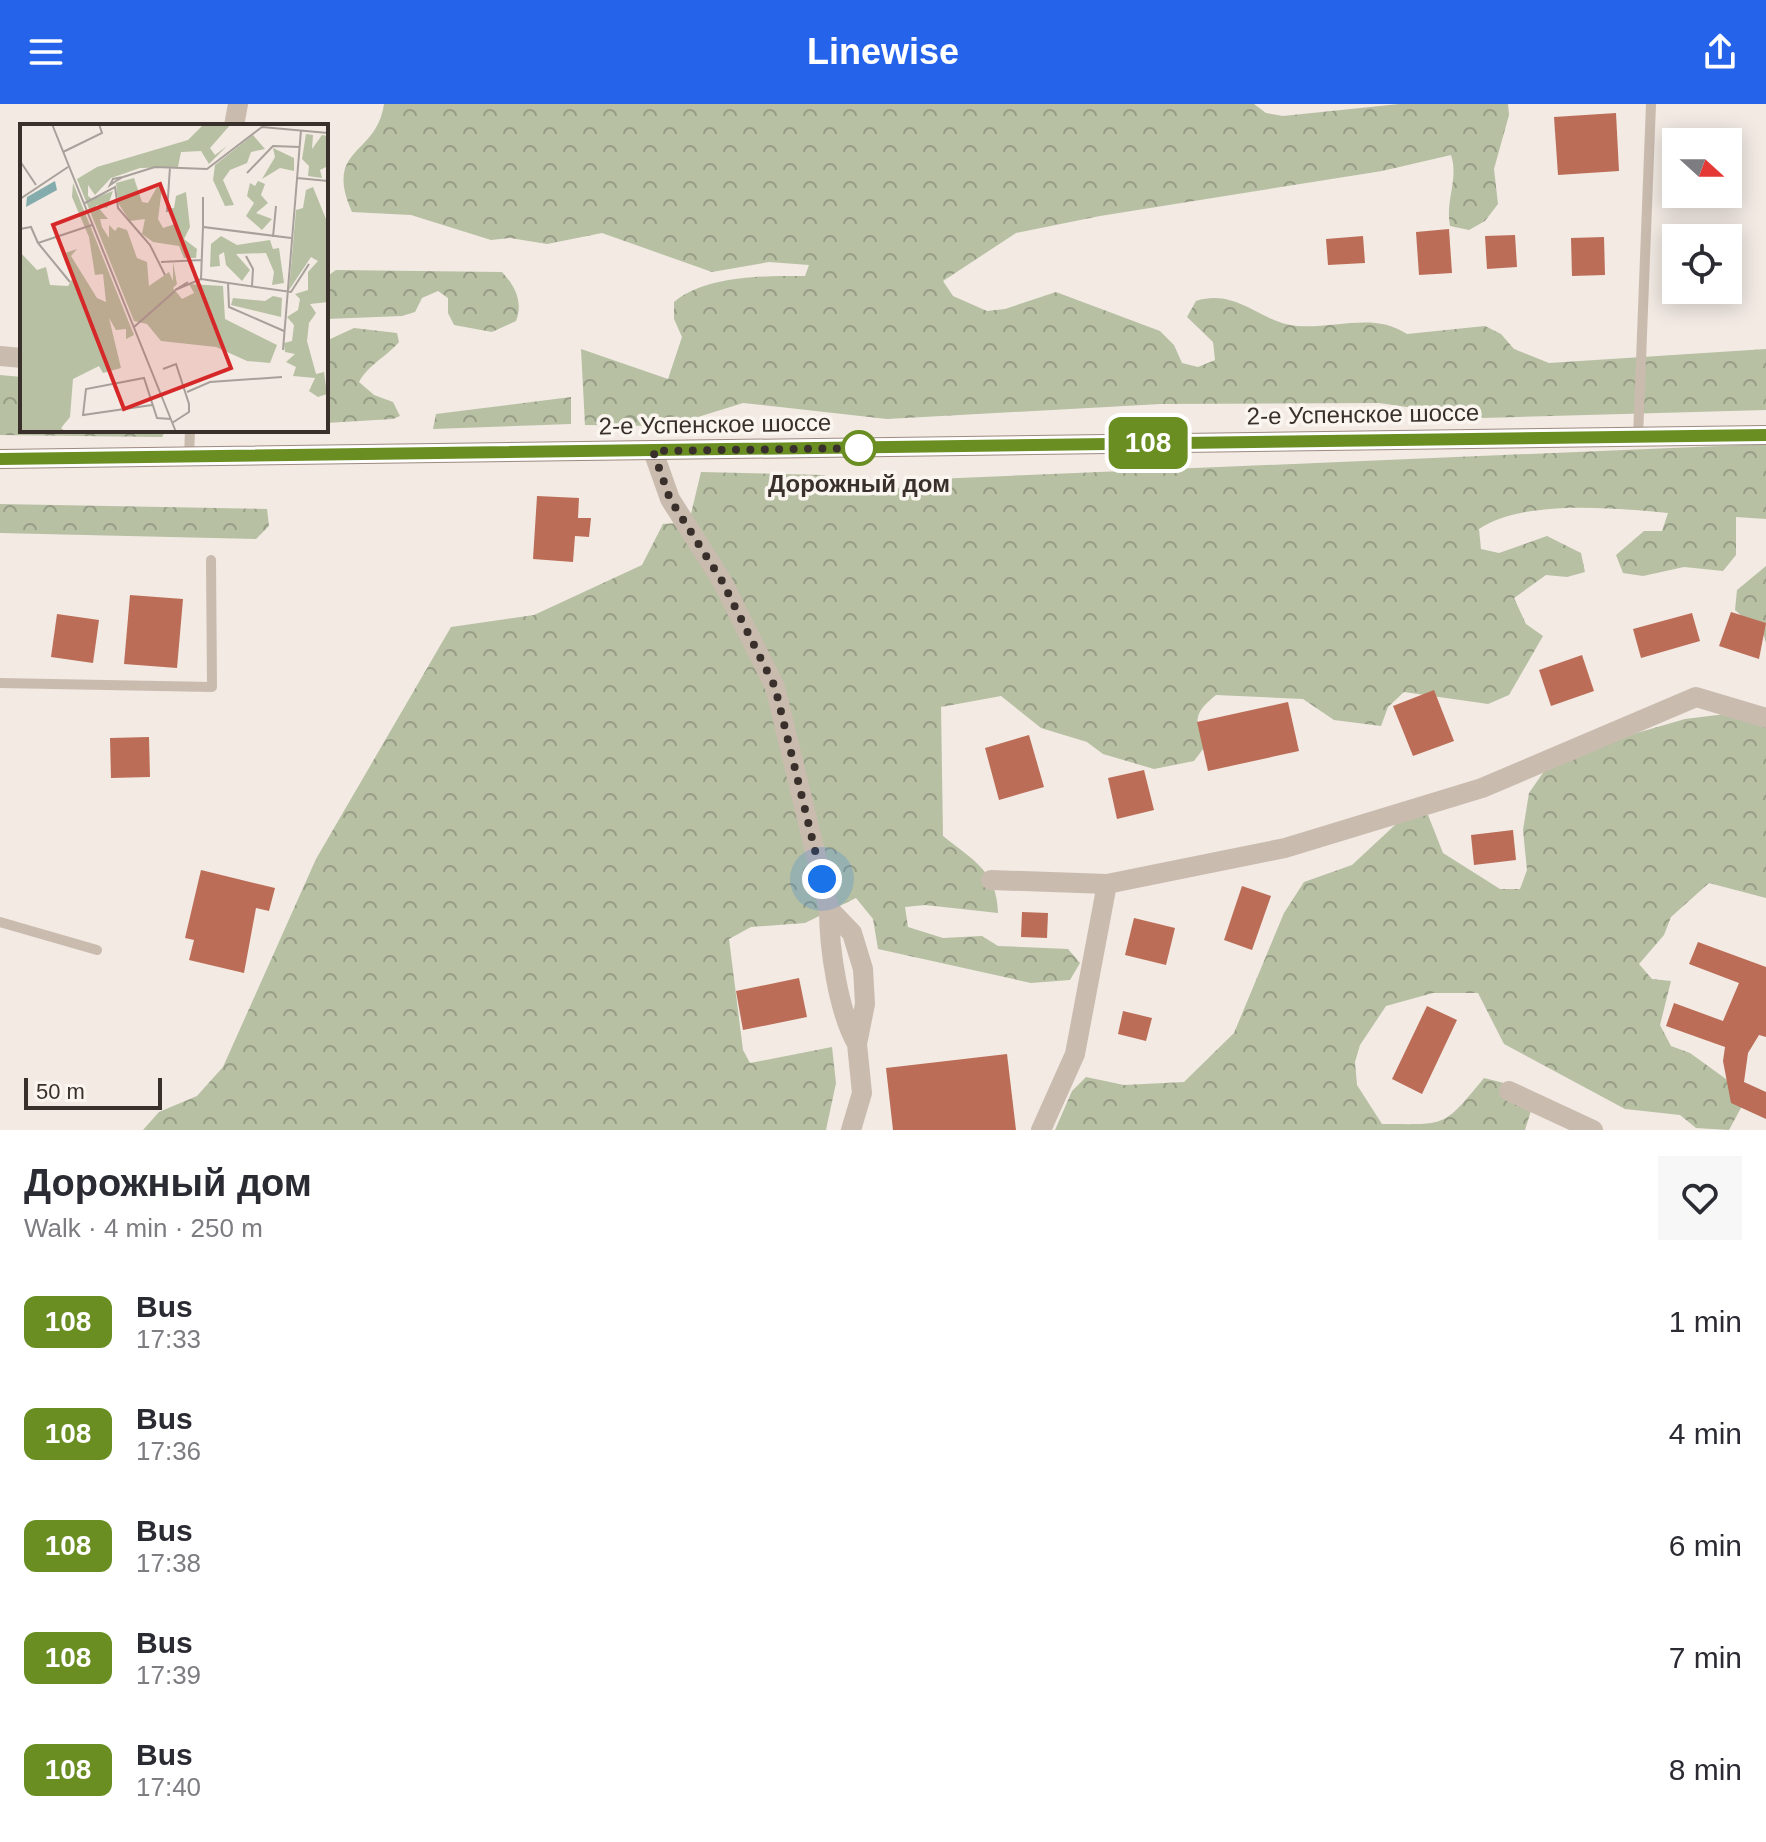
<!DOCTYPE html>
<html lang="en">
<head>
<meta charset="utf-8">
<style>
  :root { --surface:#fff; --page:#f7f7f7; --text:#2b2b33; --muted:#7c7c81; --accent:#2563eb }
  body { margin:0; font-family:Arial,sans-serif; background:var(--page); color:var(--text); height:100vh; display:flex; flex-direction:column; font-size:30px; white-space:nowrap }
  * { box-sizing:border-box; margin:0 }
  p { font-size:26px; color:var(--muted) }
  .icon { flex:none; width:44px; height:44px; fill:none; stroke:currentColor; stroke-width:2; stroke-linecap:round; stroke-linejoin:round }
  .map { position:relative; height:1026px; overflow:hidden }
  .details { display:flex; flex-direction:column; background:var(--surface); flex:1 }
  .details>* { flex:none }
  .badge { padding:0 16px; border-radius:12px; font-size:28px; line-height:52px }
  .needle { width:52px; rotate:111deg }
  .buttons { position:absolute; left:1662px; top:24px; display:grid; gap:16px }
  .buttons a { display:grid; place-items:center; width:80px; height:80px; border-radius:0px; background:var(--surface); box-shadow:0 4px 20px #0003; font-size:40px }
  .scale { position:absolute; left:24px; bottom:20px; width:138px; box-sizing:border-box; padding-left:8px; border:4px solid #39302c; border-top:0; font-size:22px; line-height:28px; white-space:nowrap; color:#39302c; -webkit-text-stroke:6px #faf5ef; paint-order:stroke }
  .you { position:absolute; width:40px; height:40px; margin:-20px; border:6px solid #fff; border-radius:50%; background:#1a73e8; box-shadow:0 0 0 12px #1a73e833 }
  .map>.badge { position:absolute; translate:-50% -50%; box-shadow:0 0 0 4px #fff }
  .round { display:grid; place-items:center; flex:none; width:84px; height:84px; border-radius:0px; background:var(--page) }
  .headline { display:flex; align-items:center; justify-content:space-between; height:136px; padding:0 24px }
  h1 { font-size:38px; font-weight:800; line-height:60px }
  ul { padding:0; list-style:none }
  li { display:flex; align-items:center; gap:24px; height:112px; padding:0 24px }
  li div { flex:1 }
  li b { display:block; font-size:30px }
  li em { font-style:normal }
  li .badge { min-width:88px; font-weight:700; text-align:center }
  header { display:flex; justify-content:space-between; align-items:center; height:104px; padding:0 24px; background:var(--accent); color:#fff; font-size:36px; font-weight:800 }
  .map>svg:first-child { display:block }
  .forest { fill:url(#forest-crowns) }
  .building { fill:#bc6d57 }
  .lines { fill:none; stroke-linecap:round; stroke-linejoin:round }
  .service { stroke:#cabbaf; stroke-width:10 }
  .minor { stroke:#cabbaf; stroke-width:20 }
  .secondary { stroke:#9d8a80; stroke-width:20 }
  .line-casing { stroke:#fff; stroke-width:18 }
  .line { stroke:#6b8e23; stroke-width:12 }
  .walk { stroke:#39302c; stroke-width:8; stroke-dasharray:0 14.4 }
  .stop-dot { fill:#fff; stroke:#6b8e23; stroke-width:4 }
  .labels { text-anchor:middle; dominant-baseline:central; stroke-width:7; stroke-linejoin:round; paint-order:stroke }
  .street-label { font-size:24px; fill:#39302c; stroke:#faf5ef }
  .stop-label { font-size:24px; font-weight:bold; fill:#39302c; stroke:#faf5ef }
  .inset-road { fill:none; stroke:#a8a09a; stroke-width:2 }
  .view { fill:#d62828; fill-opacity:0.15; stroke:#d62828; stroke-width:4 }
  .inset-edge { fill:none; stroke:#39302c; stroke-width:4 }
</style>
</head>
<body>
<header><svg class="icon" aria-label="menu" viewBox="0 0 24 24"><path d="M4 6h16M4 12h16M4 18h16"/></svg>Linewise<svg class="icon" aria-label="share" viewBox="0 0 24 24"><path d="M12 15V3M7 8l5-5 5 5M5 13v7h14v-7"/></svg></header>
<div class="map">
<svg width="1766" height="1026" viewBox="0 0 1766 1026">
  <defs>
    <pattern id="forest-crowns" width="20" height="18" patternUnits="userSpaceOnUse" patternTransform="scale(2)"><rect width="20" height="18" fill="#b7c0a3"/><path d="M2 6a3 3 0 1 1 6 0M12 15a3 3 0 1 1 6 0" fill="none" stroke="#969c85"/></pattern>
  </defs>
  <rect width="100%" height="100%" fill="#f2eae3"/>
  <!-- forest -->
  <g class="forest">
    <path d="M 384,0 L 1254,0 L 1266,9 L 1283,12 L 1399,0 L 1508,0 L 1509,11 L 1494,65 L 1498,100 L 1485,117 L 1469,126 L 1450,122 C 1445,96 1459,75 1451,51 L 1382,67 L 1100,112 L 1016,129 L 943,177 L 953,192 L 987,207 L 1005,205 L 1056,188 L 1160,227 L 1174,241 L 1182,259 L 1198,263 L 1215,256 L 1213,238 L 1187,213 L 1196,197 C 1238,184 1260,219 1297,222 C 1335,225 1374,208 1407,230 L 1485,222 L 1501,230 L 1514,245 L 1549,259 L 1766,245 L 1766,306 L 1483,314 L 1379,299 L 1161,300 L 887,315 L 743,299 L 669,322 L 585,321 L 581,245 L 668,275 L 682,233 L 674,215 L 674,198 C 707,171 764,172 805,172 L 809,161 L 769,158 L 712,168 L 602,129 L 547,140 L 510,134 L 491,136 L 411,111 L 352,108 C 323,43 377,52 384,0 Z"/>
    <path d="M 336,166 L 502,168 C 516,183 523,199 516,217 L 492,228 L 454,221 L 448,209 L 448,194 L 438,187 L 422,194 L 415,208 L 402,212 L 326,215 L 326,173 Z"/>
    <path d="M 354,224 L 397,229 L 399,238 C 385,254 369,260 359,278 L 374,291 L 393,298 L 400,312 L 393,315 L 326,319 L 326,237 Z"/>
    <path d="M 0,271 L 22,273 L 22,326 L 166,326 L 162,333 L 0,331 Z"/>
    <path d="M 571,293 L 571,320 L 433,325 L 436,310 Z"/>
    <path d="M 1766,340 L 1766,415 L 1736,413 L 1736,451 L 1723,467 L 1684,463 L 1643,472 L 1623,469 L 1616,451 L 1644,427 L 1662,427 L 1668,409 C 1615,404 1523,395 1479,425 L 1481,445 L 1499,449 L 1547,432 L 1581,449 L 1585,468 L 1567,473 L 1546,471 L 1514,494 L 1526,520 L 1543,532 L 1509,591 L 1488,600 L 1404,588 L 1388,603 L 1381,622 L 1334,616 L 1303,595 L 1216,591 C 1194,609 1193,616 1206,641 L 1194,657 L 1154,665 L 1103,650 L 1087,638 L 1041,624 L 1001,592 L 941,603 L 943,732 C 974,757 997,767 998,809 L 925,801 L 905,803 L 908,823 L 943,834 L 982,832 L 998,842 L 1068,845 L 1080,859 L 1070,876 L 1031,879 L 878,845 L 873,815 L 856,794 L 805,819 L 751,823 L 729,835 L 743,946 L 750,959 L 832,943 L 836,979 L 826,1026 L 143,1026 L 159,1008 L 197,992 L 223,963 L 316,755 L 451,523 L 534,511 L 642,461 L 663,420 L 689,418 L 701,368 L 824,371 L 839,388 L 887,391 L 912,376 Z"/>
    <path d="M 0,400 L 267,405 L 269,422 L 256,435 L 0,429 Z"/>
    <path d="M 1766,462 L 1766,539 L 1764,532 L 1735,506 L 1737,486 Z"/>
    <path d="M 1742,608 L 1766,615 L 1766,794 L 1709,779 L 1671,813 L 1664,831 L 1639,860 L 1652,875 L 1671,877 L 1660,921 L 1671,942 L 1690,949 L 1748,991 L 1729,1026 L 1696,1024 L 1680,1011 L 1625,1005 L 1504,940 L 1478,889 L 1433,889 L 1386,902 L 1360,941 L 1355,958 L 1357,981 L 1382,1020 C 1447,1020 1442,1025 1484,974 L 1504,979 L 1534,997 L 1525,1026 L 1055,1026 L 1072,987 L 1086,973 L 1124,981 L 1184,978 L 1234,929 L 1284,809 L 1304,778 L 1352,761 L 1409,708 L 1428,711 L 1443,749 L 1500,785 L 1520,785 L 1527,766 L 1523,726 L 1529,689 L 1554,653 L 1685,615 Z"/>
  </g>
  <!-- building -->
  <g class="building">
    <path d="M 1616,9 L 1619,67 L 1558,71 L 1554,13 Z"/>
    <path d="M 1449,125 L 1452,169 L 1419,171 L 1416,128 Z"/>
    <path d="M 1515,131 L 1517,163 L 1487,165 L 1485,132 Z"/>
    <path d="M 1363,132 L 1365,159 L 1328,161 L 1326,135 Z"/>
    <path d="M 1604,133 L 1605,171 L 1572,172 L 1571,134 Z"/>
    <path d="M 537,392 L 579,394 L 578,414 L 591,414 L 589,433 L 575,432 L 573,458 L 533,455 Z"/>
    <path d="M 130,491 L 183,495 L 177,564 L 124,560 Z"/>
    <path d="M 1731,508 L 1766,519 L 1759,555 L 1719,542 Z"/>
    <path d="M 1692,509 L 1700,537 L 1641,554 L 1633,525 Z"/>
    <path d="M 57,510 L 99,516 L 93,559 L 51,553 Z"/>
    <path d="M 1582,551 L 1594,587 L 1551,602 L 1539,566 Z"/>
    <path d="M 1434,586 L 1454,637 L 1413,652 L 1393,602 Z"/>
    <path d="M 1288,598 L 1299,647 L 1208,667 L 1197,618 Z"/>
    <path d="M 1029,631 L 1044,683 L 999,696 L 985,644 Z"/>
    <path d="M 149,633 L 150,673 L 111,674 L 110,634 Z"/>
    <path d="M 1144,666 L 1154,706 L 1117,715 L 1108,674 Z"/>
    <path d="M 1513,726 L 1516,756 L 1474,761 L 1471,731 Z"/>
    <path d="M 201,766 L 275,784 L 269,807 L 256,804 L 244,869 L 189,856 L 194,836 L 185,834 Z"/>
    <path d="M 1242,782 L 1271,792 L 1252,846 L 1224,836 Z"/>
    <path d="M 1022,808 L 1048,809 L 1047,834 L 1021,833 Z"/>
    <path d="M 1134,814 L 1175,824 L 1166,861 L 1125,851 Z"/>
    <path d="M 1698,838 L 1766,863 L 1766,933 L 1759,931 L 1748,949 L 1744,978 L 1766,988 L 1766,1015 L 1731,999 L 1723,957 L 1725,943 L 1666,922 L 1674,899 L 1723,917 L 1739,879 L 1689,860 Z"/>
    <path d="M 799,874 L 807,913 L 743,926 L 736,887 Z"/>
    <path d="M 1427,902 L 1457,916 L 1422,990 L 1392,975 Z"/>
    <path d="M 1123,907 L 1152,914 L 1146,937 L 1118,930 Z"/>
    <path d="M 1007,950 L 1016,1026 L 893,1026 L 886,964 Z"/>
  </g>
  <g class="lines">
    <!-- service -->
    <g class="service">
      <path d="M 1638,333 L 1651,0"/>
      <path d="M 189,354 L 190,326"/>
      <path d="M 0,579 L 212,583 L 211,456"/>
      <path d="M 0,818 L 97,846"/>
    </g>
    <!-- minor -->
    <g class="minor">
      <path d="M 234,22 L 238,0"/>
      <path d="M 0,252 L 22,254"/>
      <path d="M 653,347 L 670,395 L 722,477 L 775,583 L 829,805"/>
      <path d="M 991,776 L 1107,780 L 1285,744 L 1482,684 L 1696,593 L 1766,614"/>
      <path d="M 1509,987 L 1593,1026"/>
      <path d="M 851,1026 L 862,989 L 857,940 L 865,900 L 863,865 L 852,829 L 829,805 C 829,843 838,907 857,940"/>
      <path d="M 1041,1026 L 1075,950 L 1107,780"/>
    </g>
    <!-- secondary -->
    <path class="secondary" d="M 0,355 L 1766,331"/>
  </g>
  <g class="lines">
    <defs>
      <path id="line" d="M 0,355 L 1766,331"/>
    </defs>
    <!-- line casing -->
    <use href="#line" class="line-casing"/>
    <!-- line -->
    <use href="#line" class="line"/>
    <!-- walk -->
    <path class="walk" d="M 822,775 L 775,583 L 722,477 L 670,395 L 653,347 L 866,344 L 859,344"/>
  </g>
  <!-- markers -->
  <circle class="stop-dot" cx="859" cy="344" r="16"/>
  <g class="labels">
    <!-- street labels -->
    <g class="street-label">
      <text transform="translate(1363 310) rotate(-1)">2-е Успенское шоссе</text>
      <text transform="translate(715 320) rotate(-1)">2-е Успенское шоссе</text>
    </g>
    <!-- stop labels -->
    <g class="stop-label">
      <text x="859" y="379">Дорожный дом</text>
    </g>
  </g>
  <!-- overview -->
  <g transform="translate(20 20)">
    <rect width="308" height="308" fill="#f2eae3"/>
    <path d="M 184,0 L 211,0 L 190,24 L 195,31 L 207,22 L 189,40 L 181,27 L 161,28 L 158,43 L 120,44 L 91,54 L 75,71 L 68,61 L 68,72 L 72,75 L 93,67 L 87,84 L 76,81 L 88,95 L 80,95 L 82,103 L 89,114 L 89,101 L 95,107 L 98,103 L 107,106 L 117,134 L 127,138 L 129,162 L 149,148 L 153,157 L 153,138 L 157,160 L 153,164 L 162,175 L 174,169 L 169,160 L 203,162 L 205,195 L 257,221 L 250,239 L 227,237 L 196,223 L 141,217 L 127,200 L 114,197 L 57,55 L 77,43 L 168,16 ZM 286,10 L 293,11 L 292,25 L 302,11 L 308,12 L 308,42 L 300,46 L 302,54 L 288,52 L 289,42 L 282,35 ZM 233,11 L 245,25 L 231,28 L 227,39 L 210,46 L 203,56 L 214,81 L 205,82 L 193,56 L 195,41 ZM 253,24 L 274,34 L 274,47 L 260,44 L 242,55 L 255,33 ZM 114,54 L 122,78 L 128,79 L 137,63 L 142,64 L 138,95 L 143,104 L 155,100 L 147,85 L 154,84 L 156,72 L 166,68 L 170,103 L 164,115 L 177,125 L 176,134 L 164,134 L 159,122 L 133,118 L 122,110 L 125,95 L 110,97 L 98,79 L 96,59 ZM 238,57 L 245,60 L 241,71 L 248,79 L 236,89 L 252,95 L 242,106 L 226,92 L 234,79 L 227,72 L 230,59 L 235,62 ZM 53,59 L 114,211 L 106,215 L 106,205 L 96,206 L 89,194 L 101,244 L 83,249 L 79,242 L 53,255 L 50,293 L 41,304 L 46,308 L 0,308 L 0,128 L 17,146 L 26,143 L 30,161 L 48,162 L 54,152 L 42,130 L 57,125 L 51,132 L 77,174 L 86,178 L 83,150 L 75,151 L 69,113 L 52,73 ZM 293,63 L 308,100 L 308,178 L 290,180 L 296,189 L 289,199 L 287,217 L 296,250 L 304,248 L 307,270 L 298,273 L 289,267 L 295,254 L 273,252 L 276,243 L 266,238 L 275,230 L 265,228 L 264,219 L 272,217 L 274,201 L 267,193 L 278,186 L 280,175 L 275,170 L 288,166 L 288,148 L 298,137 L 291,133 L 269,166 L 276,86 L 283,84 L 286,66 ZM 201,112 L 217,121 L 250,116 L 253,125 L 259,124 L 264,159 L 252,161 L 254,148 L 246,129 L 216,130 L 230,146 L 222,157 L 206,141 L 204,128 L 199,131 L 200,142 L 190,143 L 191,120 ZM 253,172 L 262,174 L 261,193 L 211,181 L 213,174 L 245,177 Z" fill="#b7c0a3"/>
    <path d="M 35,57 L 37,66 L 6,83 L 7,73 Z" fill="#84acad"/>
    <path class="inset-road" d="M 32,0 L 156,308M 43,28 L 82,9 L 79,0M 0,37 L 16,61M 227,49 L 253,22 L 280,23M 103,53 L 135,43 L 187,45 L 242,3 L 308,9M 103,53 L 96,57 L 90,61 L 93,55 ZM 277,54 L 308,57M 0,75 L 48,43M 65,79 L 95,63 L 98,84 L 130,121 L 145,151M 147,88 L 150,43M 183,103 L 183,73M 0,105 L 11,103 L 18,119M 253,113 L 256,82M 226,132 L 233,145 L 232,162M 141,138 L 181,136M 181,155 L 183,103 L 271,114M 50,158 L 18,119 L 72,101M 168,158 L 155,166 L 181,155 L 271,168 L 289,140M 208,159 L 209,183 L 264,207M 114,203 L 155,167M 263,226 L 281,6M 143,245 L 156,240 L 169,280 L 169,288 L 152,299M 167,268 L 190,258 L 262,253M 132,281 L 63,291 L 66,265 L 124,254 L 137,294 L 151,295"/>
    <path class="view" d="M 140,60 L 211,244 L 104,285 L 33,101 Z"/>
    <rect width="308" height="308" class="inset-edge"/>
  </g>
</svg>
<div class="buttons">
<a><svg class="needle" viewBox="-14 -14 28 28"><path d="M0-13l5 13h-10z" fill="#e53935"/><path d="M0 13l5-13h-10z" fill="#7c7c81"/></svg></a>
<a><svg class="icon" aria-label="locate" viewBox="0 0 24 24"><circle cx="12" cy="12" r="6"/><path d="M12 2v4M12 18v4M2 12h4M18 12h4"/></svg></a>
</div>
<div class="scale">50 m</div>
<div class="you" style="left:822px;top:775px"></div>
<b class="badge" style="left:1148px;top:339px;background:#6b8e23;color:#fff">108</b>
</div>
<section class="details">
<div class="headline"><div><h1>Дорожный дом</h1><p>Walk · 4 min · 250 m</p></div><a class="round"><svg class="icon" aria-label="heart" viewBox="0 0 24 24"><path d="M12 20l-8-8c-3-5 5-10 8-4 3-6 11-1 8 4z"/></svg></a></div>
<ul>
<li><span class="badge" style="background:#6b8e23;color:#fff">108</span><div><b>Bus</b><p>17:33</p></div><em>1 min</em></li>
<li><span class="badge" style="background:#6b8e23;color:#fff">108</span><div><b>Bus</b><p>17:36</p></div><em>4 min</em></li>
<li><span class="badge" style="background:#6b8e23;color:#fff">108</span><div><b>Bus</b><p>17:38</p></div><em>6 min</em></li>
<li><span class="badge" style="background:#6b8e23;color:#fff">108</span><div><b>Bus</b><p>17:39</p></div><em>7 min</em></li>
<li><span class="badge" style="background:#6b8e23;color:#fff">108</span><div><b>Bus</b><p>17:40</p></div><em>8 min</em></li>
</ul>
</section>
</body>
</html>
